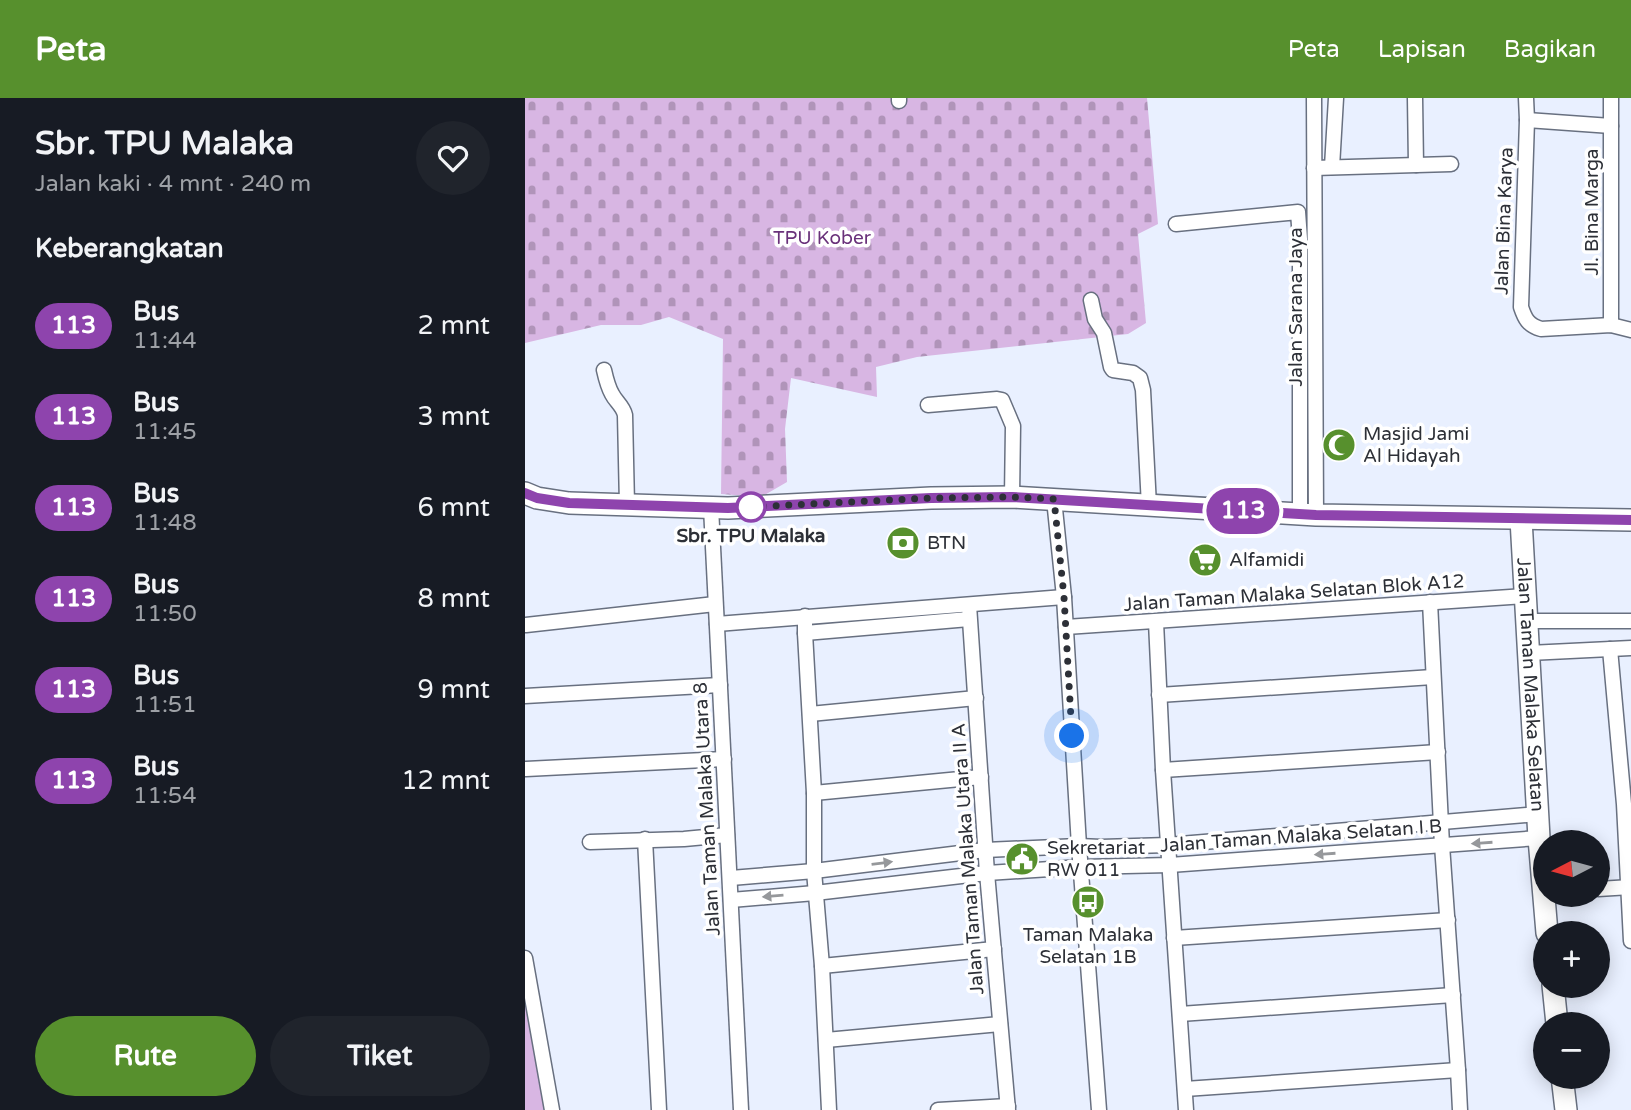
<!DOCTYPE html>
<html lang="id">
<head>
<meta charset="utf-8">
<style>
  :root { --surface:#171b24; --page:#20242c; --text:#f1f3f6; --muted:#9ea1a6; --accent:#57902d }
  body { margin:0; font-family:"Varela Round",sans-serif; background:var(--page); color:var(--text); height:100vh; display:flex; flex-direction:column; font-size:26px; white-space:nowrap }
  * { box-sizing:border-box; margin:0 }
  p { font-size:23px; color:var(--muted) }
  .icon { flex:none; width:38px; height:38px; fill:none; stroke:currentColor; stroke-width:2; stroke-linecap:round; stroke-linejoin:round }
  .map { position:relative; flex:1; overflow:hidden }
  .side { display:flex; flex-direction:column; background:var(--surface); width:525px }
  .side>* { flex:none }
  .badge { padding:0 14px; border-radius:23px; font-size:24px; line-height:46px }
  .needle { width:46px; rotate:264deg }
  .controls { position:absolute; left:1008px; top:732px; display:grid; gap:14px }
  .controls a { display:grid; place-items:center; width:77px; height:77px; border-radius:50%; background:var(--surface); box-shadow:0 4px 18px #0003; font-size:35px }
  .you { position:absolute; width:35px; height:35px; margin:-18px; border:5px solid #fff; border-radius:50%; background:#1a73e8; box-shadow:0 0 0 10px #1a73e833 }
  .map>.badge { position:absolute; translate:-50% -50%; box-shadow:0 0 0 4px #fff }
  h2 { padding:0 35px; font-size:26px; line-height:63px }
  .round { display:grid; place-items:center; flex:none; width:74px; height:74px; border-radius:37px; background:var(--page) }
  .headline { display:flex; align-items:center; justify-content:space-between; height:119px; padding:0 35px }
  h1 { font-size:33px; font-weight:700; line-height:52px }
  .cta { display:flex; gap:14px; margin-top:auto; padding:14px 35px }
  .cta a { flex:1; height:80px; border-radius:42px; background:var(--accent); color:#fff; font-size:28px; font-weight:700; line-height:80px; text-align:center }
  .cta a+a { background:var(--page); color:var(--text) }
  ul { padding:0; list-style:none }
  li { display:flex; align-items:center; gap:21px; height:91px; padding:0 35px }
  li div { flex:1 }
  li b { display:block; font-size:26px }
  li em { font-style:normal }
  li .badge { min-width:77px; font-weight:700; text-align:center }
  header { display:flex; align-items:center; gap:42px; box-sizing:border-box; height:98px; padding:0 35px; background:var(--accent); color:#fff }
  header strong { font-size:33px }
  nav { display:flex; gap:38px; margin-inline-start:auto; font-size:24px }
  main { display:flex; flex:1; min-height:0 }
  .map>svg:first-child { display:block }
  .green { fill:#d8b6e3 }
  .cemetery { fill:url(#cemetery-stones) }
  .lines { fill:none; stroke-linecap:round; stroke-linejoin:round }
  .street-casing { stroke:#687080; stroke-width:17 }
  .secondary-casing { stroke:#687080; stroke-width:24 }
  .street { stroke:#fff; stroke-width:14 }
  .secondary { stroke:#fff; stroke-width:21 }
  .oneway { fill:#96989b }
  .line-casing { stroke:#fff; stroke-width:16 }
  .line { stroke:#8e44ad; stroke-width:10 }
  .walk { stroke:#2d3037; stroke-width:7; stroke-dasharray:0 12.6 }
  .stop-dot { fill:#fff; stroke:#8e44ad; stroke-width:3.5 }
  .labels { text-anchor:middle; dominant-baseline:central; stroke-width:7; stroke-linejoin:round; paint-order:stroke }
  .street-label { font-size:19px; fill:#2d3037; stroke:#fff }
  .park-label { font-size:19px; fill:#69317a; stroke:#fff }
  .poi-label { font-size:19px; fill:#2d3037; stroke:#fff; text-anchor:start }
  .stop-label { font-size:19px; font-weight:bold; fill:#2d3037; stroke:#fff }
</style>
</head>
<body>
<header>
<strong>Peta</strong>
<nav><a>Peta</a><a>Lapisan</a><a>Bagikan</a></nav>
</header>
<main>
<section class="side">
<div class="headline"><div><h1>Sbr. TPU Malaka</h1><p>Jalan kaki · 4 mnt · 240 m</p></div><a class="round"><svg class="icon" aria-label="heart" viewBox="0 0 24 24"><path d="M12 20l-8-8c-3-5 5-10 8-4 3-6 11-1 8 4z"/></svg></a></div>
<h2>Keberangkatan</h2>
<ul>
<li><span class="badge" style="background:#8e44ad;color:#fff">113</span><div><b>Bus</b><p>11:44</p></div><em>2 mnt</em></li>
<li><span class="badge" style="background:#8e44ad;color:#fff">113</span><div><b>Bus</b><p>11:45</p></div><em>3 mnt</em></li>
<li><span class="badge" style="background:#8e44ad;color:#fff">113</span><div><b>Bus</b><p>11:48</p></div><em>6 mnt</em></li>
<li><span class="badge" style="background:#8e44ad;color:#fff">113</span><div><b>Bus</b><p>11:50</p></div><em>8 mnt</em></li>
<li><span class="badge" style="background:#8e44ad;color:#fff">113</span><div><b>Bus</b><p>11:51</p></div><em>9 mnt</em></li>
<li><span class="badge" style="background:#8e44ad;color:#fff">113</span><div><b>Bus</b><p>11:54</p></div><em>12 mnt</em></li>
</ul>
<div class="cta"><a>Rute</a><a>Tiket</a></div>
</section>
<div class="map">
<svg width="1106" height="1012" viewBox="0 0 1106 1012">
  <defs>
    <pattern id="cemetery-stones" width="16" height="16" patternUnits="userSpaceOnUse" patternTransform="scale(1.75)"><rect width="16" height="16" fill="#d8b6e3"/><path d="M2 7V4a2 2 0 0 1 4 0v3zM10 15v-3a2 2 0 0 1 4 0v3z" fill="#b094b9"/></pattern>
  </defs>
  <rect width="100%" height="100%" fill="#e9f0ff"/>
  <!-- green -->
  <path class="green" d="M 0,860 L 27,1012 L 0,1012 Z"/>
  <!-- cemetery -->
  <path class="cemetery" d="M 0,0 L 622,0 L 633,126 L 613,136 L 621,225 L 603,236 L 392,259 L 351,269 L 352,299 L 266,280 L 260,331 L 262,384 L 236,399 L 196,396 L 198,241 L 144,219 L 116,227 L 76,227 L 0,245 Z"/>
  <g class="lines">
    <defs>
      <g id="street">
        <path d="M 789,0 L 791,417"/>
        <path d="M 890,0 L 891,67"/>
        <path d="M 1001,0 L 1002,22 L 996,209 C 1000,221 1003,227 1016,231 L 1086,227 L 1106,232"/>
        <path d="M 1086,0 L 1086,227"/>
        <path d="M 374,3 L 374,0"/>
        <path d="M 1002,22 L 1086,28"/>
        <path d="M 807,69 L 811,0"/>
        <path d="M 789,70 L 926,66"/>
        <path d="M 651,126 L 773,114 L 775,141 L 775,416"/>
        <path d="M 566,202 L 570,221 L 579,235 L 586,269 L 588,272 L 608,275 L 615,280 L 618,292 L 624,408"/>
        <path d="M 79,272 C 81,281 83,289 87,296 C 91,304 98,308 100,317 L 102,407"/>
        <path d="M 403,307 L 472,301 L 477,302 L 488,328 L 487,399"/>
        <path d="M 529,401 L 539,499 L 554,748 L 574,1012"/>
        <path d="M 186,409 L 216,1012"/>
        <path d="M 905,504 L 917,747 L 933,972 L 935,1012"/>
        <path d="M 444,507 L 462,775 L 483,1012"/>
        <path d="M 280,518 L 280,535 L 289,695 L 289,773 L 297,868 L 304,1012"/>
        <path d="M 1001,523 L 1106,523"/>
        <path d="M 631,524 L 638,672 L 661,1012"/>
        <path d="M 192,526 L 539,499"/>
        <path d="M 1,527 L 190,506"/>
        <path d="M 541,529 L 1000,498"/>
        <path d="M 280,535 L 444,521"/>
        <path d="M 1085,551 L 1099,706 L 1106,843"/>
        <path d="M 1004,555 L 1106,550"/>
        <path d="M 634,597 L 908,579"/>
        <path d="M 0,598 L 195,587"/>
        <path d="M 285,616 L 451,600"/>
        <path d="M 1,671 L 199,661"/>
        <path d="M 638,672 L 913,654"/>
        <path d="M 289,695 L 456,679"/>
        <path d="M 120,741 L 134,1012"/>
        <path d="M 65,744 L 159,741 L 202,737"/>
        <path d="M 206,780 L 289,773 L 460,752 L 554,748 L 576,749 L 643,747 L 1013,716"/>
        <path d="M 1073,791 L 1106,789"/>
        <path d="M 206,802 L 290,795 L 462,775 L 556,769 L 645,767 L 1014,740"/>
        <path d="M 649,840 L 923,822"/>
        <path d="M 0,860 L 27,1012"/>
        <path d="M 297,868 L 469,851"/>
        <path d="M 655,916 L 928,897"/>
        <path d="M 301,942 L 475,926"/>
        <path d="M 660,991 L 933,972"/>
        <path d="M 413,1012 L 483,1008"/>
      </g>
      <g id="secondary">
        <path d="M 0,395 L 12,400 L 44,405 L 203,410 L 406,400 L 487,399 L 791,417 L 1106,422"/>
        <path id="s1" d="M 996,421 L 1014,740 L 1022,835"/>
        <path d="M 1028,887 L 1032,926"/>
        <path d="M 1037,978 L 1041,1012"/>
      </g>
    </defs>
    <!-- street casing -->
    <use href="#street" class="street-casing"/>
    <!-- secondary casing -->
    <use href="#secondary" class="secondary-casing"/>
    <!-- street -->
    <use href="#street" class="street"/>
    <!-- secondary -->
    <use href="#secondary" class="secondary"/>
  </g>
  <!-- one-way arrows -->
  <defs><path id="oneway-solid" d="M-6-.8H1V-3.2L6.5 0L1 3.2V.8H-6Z" transform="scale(1.75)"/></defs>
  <g class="oneway">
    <use href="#oneway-solid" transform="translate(957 745) rotate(176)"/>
    <use href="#oneway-solid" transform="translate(800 756) rotate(176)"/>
    <use href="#oneway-solid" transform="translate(357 765) rotate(-7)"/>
    <use href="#oneway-solid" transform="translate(248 798) rotate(175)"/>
  </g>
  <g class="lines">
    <defs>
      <path id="line" d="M 0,395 L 12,400 L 44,405 L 203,410 L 406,400 L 487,399 L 791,417 L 1106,422"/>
    </defs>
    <!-- line casing -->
    <use href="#line" class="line-casing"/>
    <!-- line -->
    <use href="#line" class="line"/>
    <!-- walk -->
    <path class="walk" d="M 226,409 L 406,400 L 487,399 L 529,401 L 539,499 L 547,638"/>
  </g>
  <!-- icons -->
  <defs>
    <symbol id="mosque-disc" viewBox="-11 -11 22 22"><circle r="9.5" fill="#57902d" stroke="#fff"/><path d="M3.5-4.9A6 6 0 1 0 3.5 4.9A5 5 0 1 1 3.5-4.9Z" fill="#fff"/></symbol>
    <symbol id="bank-disc" viewBox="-11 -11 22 22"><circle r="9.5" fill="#57902d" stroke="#fff"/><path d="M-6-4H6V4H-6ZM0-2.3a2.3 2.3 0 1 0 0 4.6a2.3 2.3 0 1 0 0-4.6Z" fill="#fff"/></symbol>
    <symbol id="supermarket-disc" viewBox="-11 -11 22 22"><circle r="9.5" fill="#57902d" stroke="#fff"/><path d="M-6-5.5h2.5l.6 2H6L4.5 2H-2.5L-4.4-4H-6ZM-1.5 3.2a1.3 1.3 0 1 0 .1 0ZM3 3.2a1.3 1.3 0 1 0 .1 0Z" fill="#fff"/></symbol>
    <symbol id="civic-disc" viewBox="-11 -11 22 22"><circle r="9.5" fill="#57902d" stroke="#fff"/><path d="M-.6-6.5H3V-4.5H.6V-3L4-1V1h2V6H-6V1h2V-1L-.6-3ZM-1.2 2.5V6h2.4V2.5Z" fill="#fff"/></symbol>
    <symbol id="bus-disc" viewBox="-11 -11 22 22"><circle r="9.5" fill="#57902d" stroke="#fff"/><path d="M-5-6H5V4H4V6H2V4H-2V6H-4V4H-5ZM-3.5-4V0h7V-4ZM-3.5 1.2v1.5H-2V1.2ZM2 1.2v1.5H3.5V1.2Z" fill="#fff"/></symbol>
  </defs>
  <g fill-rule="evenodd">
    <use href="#mosque-disc" x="795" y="328" width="38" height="38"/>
    <use href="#bank-disc" x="359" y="426" width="38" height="38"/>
    <use href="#supermarket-disc" x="661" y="443" width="38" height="38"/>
    <use href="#civic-disc" x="478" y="742" width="38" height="38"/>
    <use href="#bus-disc" x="544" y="785" width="38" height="38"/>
  </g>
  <!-- markers -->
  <circle class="stop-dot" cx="226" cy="409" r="14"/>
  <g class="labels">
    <!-- street labels -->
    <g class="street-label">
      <text transform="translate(1067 114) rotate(-90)">Jl. Bina Marga</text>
      <text transform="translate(979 123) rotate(-88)">Jalan Bina Karya</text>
      <text transform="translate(771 209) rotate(-90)">Jalan Sarana Jaya</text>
      <text transform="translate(769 495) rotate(-4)">Jalan Taman Malaka Selatan Blok A12</text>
      <text stroke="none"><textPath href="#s1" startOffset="166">Jalan Taman Malaka Selatan</textPath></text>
      <text transform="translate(182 711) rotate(-93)">Jalan Taman Malaka Utara 8</text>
      <text transform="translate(776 738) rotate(-4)">Jalan Taman Malaka Selatan I B</text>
      <text transform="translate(443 761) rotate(-94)">Jalan Taman Malaka Utara II A</text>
    </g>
    <!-- park labels -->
    <g class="park-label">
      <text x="297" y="140">TPU Kober</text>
    </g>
    <!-- poi labels -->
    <g class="poi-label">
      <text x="838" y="336">Masjid Jami<tspan x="838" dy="22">Al Hidayah</tspan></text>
      <text x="402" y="445">BTN</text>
      <text x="704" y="462">Alfamidi</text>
      <text x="522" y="750">Sekretariat<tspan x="522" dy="22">RW 011</tspan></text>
      <text x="563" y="837" text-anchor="middle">Taman Malaka<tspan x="563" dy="22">Selatan 1B</tspan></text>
    </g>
    <!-- stop labels -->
    <g class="stop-label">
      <text x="226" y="438">Sbr. TPU Malaka</text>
    </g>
  </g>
</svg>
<div class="controls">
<a><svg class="needle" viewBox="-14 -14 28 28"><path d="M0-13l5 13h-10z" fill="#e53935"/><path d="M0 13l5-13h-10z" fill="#9ea1a6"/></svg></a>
<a>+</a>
<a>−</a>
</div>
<div class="you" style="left:547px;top:638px"></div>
<b class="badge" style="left:718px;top:413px;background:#8e44ad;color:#fff">113</b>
</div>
</main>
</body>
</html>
